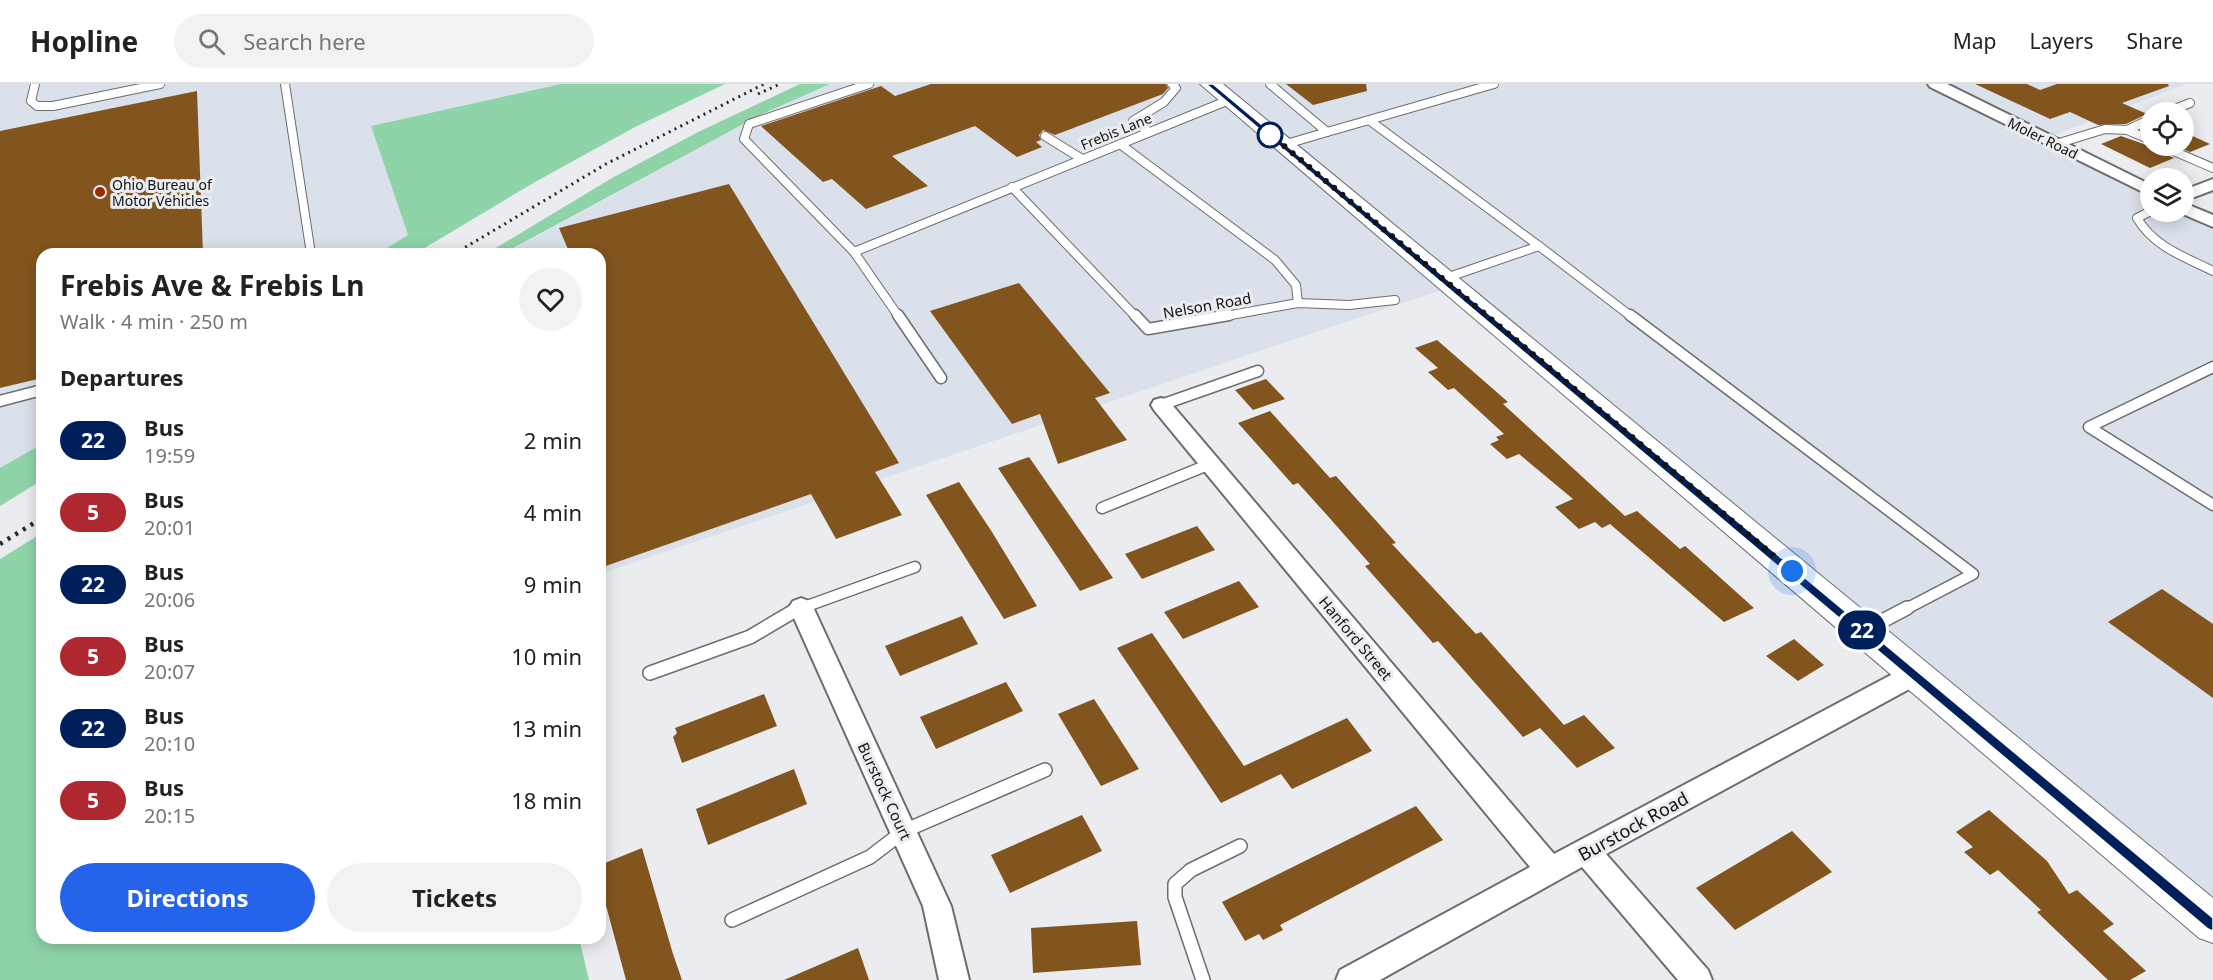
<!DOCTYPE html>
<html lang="en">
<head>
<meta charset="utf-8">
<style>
  :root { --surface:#fff; --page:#f2f2f2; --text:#222; --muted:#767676; --line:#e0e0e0; --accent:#2563eb }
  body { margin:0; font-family:"Noto Sans",sans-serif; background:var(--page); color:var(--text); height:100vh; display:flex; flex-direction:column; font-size:22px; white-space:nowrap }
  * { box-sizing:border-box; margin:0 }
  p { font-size:20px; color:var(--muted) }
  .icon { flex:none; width:33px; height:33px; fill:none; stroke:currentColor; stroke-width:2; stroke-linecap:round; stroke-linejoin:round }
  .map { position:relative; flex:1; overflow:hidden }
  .sheet { position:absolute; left:36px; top:164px; width:570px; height:696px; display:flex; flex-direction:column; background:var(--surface); border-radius:18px; box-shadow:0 3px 15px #0003 }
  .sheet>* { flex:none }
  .badge { padding:0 12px; border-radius:20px; font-size:21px; line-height:39px }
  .tools { position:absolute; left:2140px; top:18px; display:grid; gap:12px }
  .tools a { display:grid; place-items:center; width:54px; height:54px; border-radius:50%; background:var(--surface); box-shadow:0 3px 15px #0003; font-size:30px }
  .you { position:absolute; width:30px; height:30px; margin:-15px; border:4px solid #fff; border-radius:50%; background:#1a73e8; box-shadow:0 0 0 9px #1a73e833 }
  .map>.badge { position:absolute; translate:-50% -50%; box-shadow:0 0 0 3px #fff }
  h2 { padding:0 24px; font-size:22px; line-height:54px }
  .round { display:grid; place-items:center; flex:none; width:63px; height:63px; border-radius:32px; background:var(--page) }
  .summary { display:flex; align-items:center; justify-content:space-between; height:102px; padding:0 24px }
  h1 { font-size:28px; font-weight:700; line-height:45px }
  .primary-button { display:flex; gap:12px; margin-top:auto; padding:12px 24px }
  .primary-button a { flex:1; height:69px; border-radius:36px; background:var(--accent); color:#fff; font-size:24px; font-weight:700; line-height:69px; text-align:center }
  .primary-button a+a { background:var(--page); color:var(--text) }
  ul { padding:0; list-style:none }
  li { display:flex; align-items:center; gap:18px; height:72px; padding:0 24px }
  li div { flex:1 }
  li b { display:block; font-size:22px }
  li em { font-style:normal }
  li .badge { min-width:66px; font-weight:700; text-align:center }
  header { display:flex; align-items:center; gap:36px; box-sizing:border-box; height:84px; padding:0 30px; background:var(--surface); border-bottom:2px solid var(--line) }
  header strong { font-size:28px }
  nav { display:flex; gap:33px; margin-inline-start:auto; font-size:21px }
  .search { width:420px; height:54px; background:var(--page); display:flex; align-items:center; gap:15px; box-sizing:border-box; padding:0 21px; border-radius:33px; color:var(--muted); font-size:22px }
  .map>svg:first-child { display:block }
  .built { fill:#dbe1eb }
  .green { fill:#8fd3a9 }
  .building { fill:#83551e }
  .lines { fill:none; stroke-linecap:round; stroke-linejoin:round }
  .lane-far2-casing { stroke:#6b6d6f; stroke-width:10 }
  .lane-far1-casing { stroke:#6b6d6f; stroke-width:13 }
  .lane-casing { stroke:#6b6d6f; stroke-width:16 }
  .street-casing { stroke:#6b6d6f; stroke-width:4 }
  .secondary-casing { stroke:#6b6d6f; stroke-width:2 }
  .lane-far2 { stroke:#fff; stroke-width:8 }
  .lane-far1 { stroke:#fff; stroke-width:10 }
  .lane { stroke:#fff; stroke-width:13 }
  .street { fill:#fff; fill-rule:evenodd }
  .secondary { fill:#fff; fill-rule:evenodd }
  .rail-far1 { stroke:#28292b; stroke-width:3; stroke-dasharray:2 4.5; stroke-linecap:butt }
  .rail { stroke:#28292b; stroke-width:4.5; stroke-dasharray:3 6; stroke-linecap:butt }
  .line { fill:#00205b; stroke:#fff; stroke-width:1.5 }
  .walk { stroke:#111213; stroke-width:6; stroke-dasharray:0 10.8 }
  .stop-dot { fill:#fff; stroke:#00205b; stroke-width:3 }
  .poi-dot { fill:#942d08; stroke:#eaecef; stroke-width:2 }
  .labels { text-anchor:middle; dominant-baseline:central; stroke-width:6; stroke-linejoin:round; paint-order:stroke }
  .far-street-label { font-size:14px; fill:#111213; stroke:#eaecef }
  .far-poi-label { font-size:14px; fill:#111213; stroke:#eaecef; text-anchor:start }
  .street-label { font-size:15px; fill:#111213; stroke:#eaecef }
  .near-street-label { font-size:18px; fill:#111213; stroke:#eaecef }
</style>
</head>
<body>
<header>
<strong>Hopline</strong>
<div class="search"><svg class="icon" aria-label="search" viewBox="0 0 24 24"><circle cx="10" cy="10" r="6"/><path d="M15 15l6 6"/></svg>Search here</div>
<nav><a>Map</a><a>Layers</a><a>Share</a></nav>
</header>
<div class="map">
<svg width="2213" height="896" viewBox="0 0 2213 896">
  <rect width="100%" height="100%" fill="#eaecef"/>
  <!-- built -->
  <g class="built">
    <path d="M 0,0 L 561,0 L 371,42 L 408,151 L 379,169 L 42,170 L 42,360 L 0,384 Z"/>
    <path d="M 830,0 L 2187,0 L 2044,55 L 2151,109 L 2151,128 L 2184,128 L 2213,139 L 2213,836 L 1453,202 L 600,490 L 600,170 L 504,170 L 760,31 Z"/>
  </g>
  <!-- green -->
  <g class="green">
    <path d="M 561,0 L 725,0 L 635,43 L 535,98 L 416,169 L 379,169 L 408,151 L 371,42 Z"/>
    <path d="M 800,0 L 830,0 L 760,31 L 504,169 L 486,170 L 612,94 L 698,48 Z"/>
    <path d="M 42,360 L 42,396 L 0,422 L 0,384 Z"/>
    <path d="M 42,449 L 42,854 L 579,854 L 589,896 L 0,896 L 0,475 Z"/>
  </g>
  <!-- building -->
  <g class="building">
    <path d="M 931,0 L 1166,0 L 1168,4 L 1163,10 L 1055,51 L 1043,46 L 1039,51 L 1041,56 L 1036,58 L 1042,63 L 1017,73 L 975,42 L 892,72 L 928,102 L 866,125 L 832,95 L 823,98 L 761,42 L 881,2 L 895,12 Z"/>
    <path d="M 1286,0 L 1366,0 L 1367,7 L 1313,21 Z"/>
    <path d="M 1975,0 L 2027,0 L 2040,6 L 2057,0 L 2168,0 L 2169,2 L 2122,19 L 2147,30 L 2126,40 L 2098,41 L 2070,28 L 2050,35 Z"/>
    <path d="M 197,7 L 203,170 L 42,170 L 42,294 L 0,304 L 0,47 Z"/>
    <path d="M 2184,48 L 2210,60 L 2190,68 L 2176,62 L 2184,62 Z"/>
    <path d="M 2121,52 L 2149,62 L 2156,62 L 2159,67 L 2174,74 L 2150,84 L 2101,60 Z"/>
    <path d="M 729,100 L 899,379 L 875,388 L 902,431 L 836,455 L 811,410 L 600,484 L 600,170 L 570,170 L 559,144 Z"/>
    <path d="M 1019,199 L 1110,309 L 1095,314 L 1127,356 L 1058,380 L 1040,330 L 1012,340 L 930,227 Z"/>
    <path d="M 1437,256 L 1508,318 L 1503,320 L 1625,432 L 1637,427 L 1680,465 L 1685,462 L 1754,524 L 1724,538 L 1610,440 L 1602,444 L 1595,438 L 1579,445 L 1555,423 L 1573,415 L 1519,370 L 1507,375 L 1490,360 L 1499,356 L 1496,353 L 1504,350 L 1454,304 L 1448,306 L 1428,288 L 1438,284 L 1415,264 Z"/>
    <path d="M 1266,295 L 1285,315 L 1253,326 L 1235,306 Z"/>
    <path d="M 1270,327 L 1330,394 L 1336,392 L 1396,459 L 1392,460 L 1476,550 L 1481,548 L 1564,641 L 1584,631 L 1615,664 L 1577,684 L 1540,644 L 1523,653 L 1438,557 L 1433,559 L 1365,482 L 1370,480 L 1326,430 L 1298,399 L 1293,401 L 1238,339 Z"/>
    <path d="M 1029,373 L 1063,422 L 1113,494 L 1080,507 L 998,384 Z"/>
    <path d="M 959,398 L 992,448 L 1037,522 L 1004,535 L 926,411 Z"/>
    <path d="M 1197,442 L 1215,466 L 1142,495 L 1125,470 Z"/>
    <path d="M 1239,497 L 1259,523 L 1183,555 L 1164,528 Z"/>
    <path d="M 2162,505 L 2213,540 L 2213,614 L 2108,538 Z"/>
    <path d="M 962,532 L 978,560 L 900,592 L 885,562 Z"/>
    <path d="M 1152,549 L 1244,682 L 1347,634 L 1372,667 L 1292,705 L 1281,690 L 1221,719 L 1117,564 Z"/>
    <path d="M 1794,555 L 1824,581 L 1798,597 L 1766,572 Z"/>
    <path d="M 1006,598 L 1023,627 L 936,665 L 920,633 Z"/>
    <path d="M 764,610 L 777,642 L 682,679 L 673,653 L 677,649 L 675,644 Z"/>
    <path d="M 1094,615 L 1139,685 L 1101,702 L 1058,630 Z"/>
    <path d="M 794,685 L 807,720 L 708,761 L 696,725 Z"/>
    <path d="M 1416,722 L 1443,756 L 1280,841 L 1283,846 L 1263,856 L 1259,850 L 1245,857 L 1222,818 Z"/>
    <path d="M 1989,726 L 2047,777 L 2069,810 L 2077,806 L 2114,840 L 2103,847 L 2146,887 L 2130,896 L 2108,896 L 2037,828 L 2041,826 L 1998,786 L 1990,791 L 1964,768 L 1973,763 L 1956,748 Z"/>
    <path d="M 1082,731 L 1102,767 L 1010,809 L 991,771 Z"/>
    <path d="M 1792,747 L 1832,788 L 1735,846 L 1696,804 Z"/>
    <path d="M 642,764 L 673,870 L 682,896 L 626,896 L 600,799 L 600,781 Z"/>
    <path d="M 1137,837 L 1141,881 L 1033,889 L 1031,844 Z"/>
    <path d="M 858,864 L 869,896 L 784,896 Z"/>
  </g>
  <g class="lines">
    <defs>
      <g id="lane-far2">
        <path d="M 35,0 L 31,17 L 37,22 L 53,22 L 160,0"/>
        <path d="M 285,0 L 311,170"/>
        <path d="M 1270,0 L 1327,48 L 1283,61"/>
        <path d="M 2167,28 L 2190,19"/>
        <path d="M 1369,36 L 1494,0"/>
        <path d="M 2127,46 L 2151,56"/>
        <path d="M 1149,48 L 1133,37 L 1164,18 L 1176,4 L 1172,0"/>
        <path d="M 1327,48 L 1369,36 L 1539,162"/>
        <path d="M 1045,52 L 1082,75"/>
        <path d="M 1120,60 L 1275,176 L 1296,201 L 1298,219"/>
        <path d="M 2056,60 L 2105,45 L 2127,46 L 2151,35"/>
        <path d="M 2162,62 L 2213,84"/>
        <path d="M 1012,103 L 1136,233"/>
        <path d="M 2151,127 L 2137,134 C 2154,163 2185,173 2213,187"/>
        <path d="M 854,168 L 744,55 L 749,40 L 869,0"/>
        <path d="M 1443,195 L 1539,162 L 1632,233"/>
        <path d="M 899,233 L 854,168 L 1229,16"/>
        <path d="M 1220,233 L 1298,219 L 1349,221 L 1395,216"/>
      </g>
      <g id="lane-far1">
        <path d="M 898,231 L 941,294"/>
        <path d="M 1135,231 L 1148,245 L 1229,231"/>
        <path d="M 1630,231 L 1973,490 L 1904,526"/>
        <path d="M 2213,283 L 2089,343 L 2213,421"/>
        <path d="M 0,317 L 42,306"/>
        <path d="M 1161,321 L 1258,287"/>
        <path d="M 1102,424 L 1210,380"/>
        <path d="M 796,526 L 915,483"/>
      </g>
      <g id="lane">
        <path d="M 1867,545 L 1907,524"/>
        <path d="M 650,589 L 750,553 L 799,524"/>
        <path d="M 732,836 L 870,773 L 904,747 L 1045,686"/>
        <path d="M 1203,896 L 1175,813 L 1175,800 L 1191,786 L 1240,762"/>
      </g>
      <g id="street">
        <path d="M 1928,0 L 1947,0 L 2151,101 L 2151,112 L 1930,3 Z"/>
        <path d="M 2213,95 L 2213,106 L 2184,117 L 2184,106 Z"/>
        <path d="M 2184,119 L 2213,131 L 2213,143 L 2178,128 L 2184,128 Z"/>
        <path d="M 1161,314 L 1168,316 L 1554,770 L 1906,583 L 1915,580 L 1924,583 L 1927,590 L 1924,597 L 1606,770 L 1708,886 L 1712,896 L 1678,896 L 1582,783 L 1380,896 L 1336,896 L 1340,886 L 1530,783 L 1154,326 L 1151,321 L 1154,316 Z"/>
        <path d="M 801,514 L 809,517 L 813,523 L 951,822 L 969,896 L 939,896 L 923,822 L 789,523 L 793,517 Z"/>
      </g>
      <path id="secondary" d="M 1200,0 L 1223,0 L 2213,814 L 2213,859 L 2199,854 Z"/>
    </defs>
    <!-- lane-far2 casing -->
    <use href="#lane-far2" class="lane-far2-casing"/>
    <!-- lane-far1 casing -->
    <use href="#lane-far1" class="lane-far1-casing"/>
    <!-- lane casing -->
    <use href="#lane" class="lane-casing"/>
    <!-- street casing -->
    <use href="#street" class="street-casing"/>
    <!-- secondary casing -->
    <use href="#secondary" class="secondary-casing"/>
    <!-- lane-far2 -->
    <use href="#lane-far2" class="lane-far2"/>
    <!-- lane-far1 -->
    <use href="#lane-far1" class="lane-far1"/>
    <!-- lane -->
    <use href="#lane" class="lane"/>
    <!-- street -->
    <use href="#street" class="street"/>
    <!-- secondary -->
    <use href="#secondary" class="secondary"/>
    <!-- rail-far1 -->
    <g class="rail-far1">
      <path d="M 758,10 L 780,0"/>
      <path d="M 454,170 L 606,80 L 764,0"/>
    </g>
    <!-- rail -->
    <path class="rail" d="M 0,460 L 42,434"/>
  </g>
  <!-- line -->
  <path class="line" d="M 1206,0 L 1213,0 L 2213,834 L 2213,847 L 2208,845 Z"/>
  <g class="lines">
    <!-- walk -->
    <path class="walk" d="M 1270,51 L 1265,46 L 1792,487"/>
  </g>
  <!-- markers -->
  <circle class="stop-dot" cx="1270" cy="51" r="12"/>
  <circle class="poi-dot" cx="100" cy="108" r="6"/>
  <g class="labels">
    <!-- far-street labels -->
    <g class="far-street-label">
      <text transform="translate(1116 47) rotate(-22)">Frebis Lane</text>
      <text transform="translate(2043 54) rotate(26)">Moler Road</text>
    </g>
    <!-- far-poi labels -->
    <g class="far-poi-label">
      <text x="112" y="100">Ohio Bureau of<tspan x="112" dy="16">Motor Vehicles</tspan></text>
    </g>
    <!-- street labels -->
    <g class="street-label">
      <text transform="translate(1207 221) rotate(-10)">Nelson Road</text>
      <text transform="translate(1356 554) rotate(50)">Hanford Street</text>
      <text transform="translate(885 707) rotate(65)">Burstock Court</text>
    </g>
    <!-- near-street labels -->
    <g class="near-street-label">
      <text transform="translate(1633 742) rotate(-29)">Burstock Road</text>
    </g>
  </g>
</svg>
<div class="tools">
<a><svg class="icon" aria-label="locate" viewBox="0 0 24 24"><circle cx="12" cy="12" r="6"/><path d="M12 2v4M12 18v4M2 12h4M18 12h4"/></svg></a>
<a><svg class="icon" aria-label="layers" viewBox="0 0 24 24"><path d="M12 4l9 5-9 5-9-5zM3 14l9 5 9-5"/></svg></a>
</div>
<div class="you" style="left:1792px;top:487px"></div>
<b class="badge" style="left:1862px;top:546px;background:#00205b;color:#fff">22</b>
<section class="sheet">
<div class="summary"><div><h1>Frebis Ave &amp; Frebis Ln</h1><p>Walk · 4 min · 250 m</p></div><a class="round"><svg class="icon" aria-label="heart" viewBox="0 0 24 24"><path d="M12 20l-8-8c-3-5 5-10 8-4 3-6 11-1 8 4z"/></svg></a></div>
<h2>Departures</h2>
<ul>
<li><span class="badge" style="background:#00205b;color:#fff">22</span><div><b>Bus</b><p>19:59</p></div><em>2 min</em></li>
<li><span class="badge" style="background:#af272f;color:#fff">5</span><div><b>Bus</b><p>20:01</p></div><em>4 min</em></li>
<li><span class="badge" style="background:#00205b;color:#fff">22</span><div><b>Bus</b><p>20:06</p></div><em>9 min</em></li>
<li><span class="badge" style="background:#af272f;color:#fff">5</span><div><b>Bus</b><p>20:07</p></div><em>10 min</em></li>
<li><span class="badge" style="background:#00205b;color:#fff">22</span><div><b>Bus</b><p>20:10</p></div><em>13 min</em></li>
<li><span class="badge" style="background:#af272f;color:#fff">5</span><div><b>Bus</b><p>20:15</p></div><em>18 min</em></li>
</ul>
<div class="primary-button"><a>Directions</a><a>Tickets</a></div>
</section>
</div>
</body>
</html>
